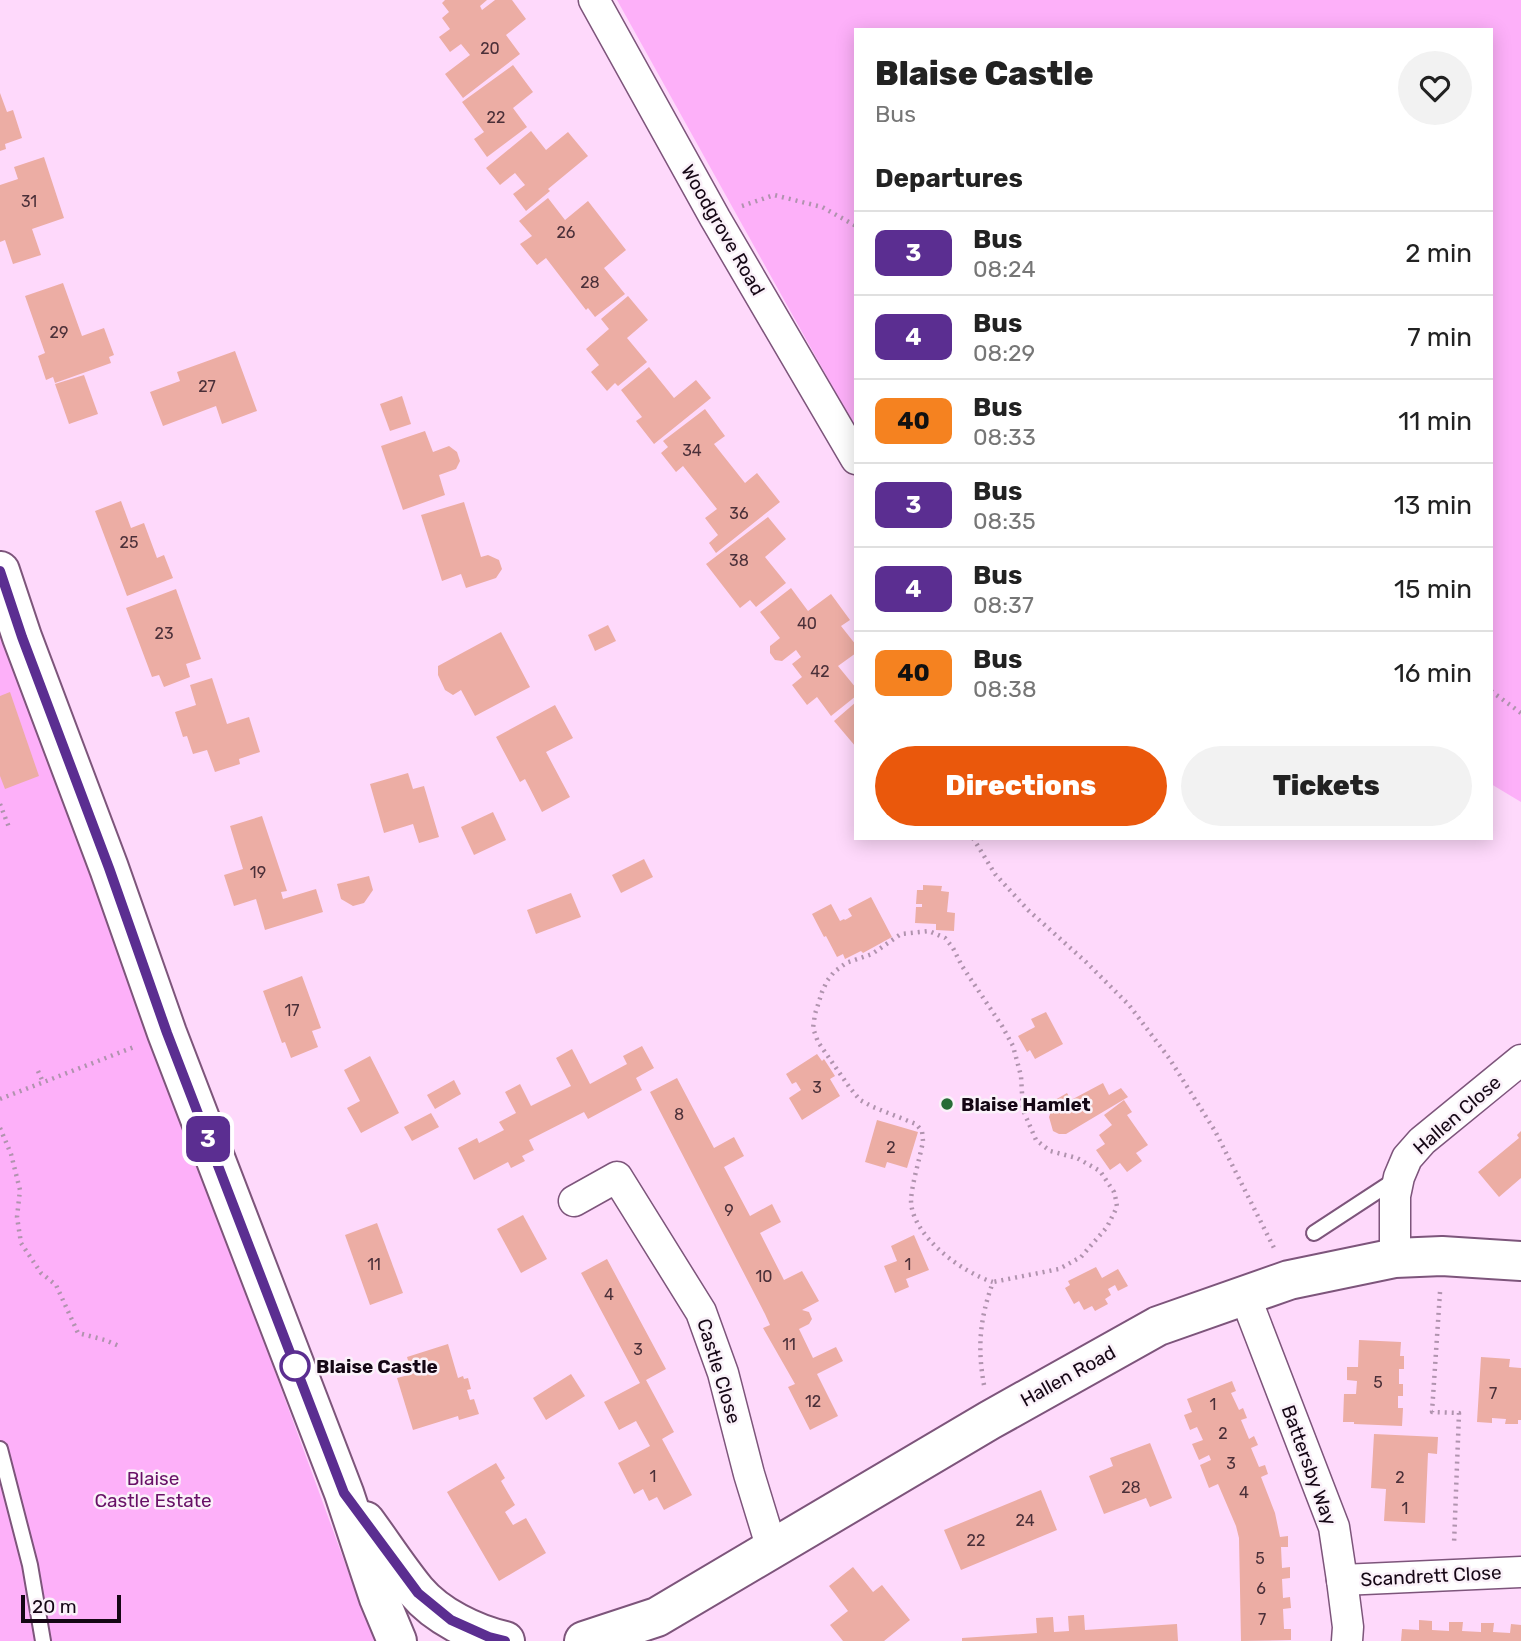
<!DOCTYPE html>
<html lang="en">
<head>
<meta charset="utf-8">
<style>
  :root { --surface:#fff; --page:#f2f2f2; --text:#222; --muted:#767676; --line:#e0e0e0; --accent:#ea580c }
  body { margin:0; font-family:Rubik,sans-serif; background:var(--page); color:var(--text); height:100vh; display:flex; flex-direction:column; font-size:26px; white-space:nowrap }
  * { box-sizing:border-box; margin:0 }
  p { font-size:23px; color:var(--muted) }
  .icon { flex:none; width:38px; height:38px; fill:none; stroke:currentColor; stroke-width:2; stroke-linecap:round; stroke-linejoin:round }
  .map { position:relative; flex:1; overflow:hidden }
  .drawer { position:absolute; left:854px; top:28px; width:639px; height:812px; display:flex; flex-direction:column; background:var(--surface); border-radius:0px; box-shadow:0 4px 18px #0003 }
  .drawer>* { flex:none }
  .badge { padding:0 14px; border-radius:10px; font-size:24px; line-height:46px }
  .scale { position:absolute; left:21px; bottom:18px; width:100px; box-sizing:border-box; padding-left:7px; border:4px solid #150715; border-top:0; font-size:19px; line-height:24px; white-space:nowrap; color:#150715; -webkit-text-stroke:5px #faf1f9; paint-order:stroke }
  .map>.badge { position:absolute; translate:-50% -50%; box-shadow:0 0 0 4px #fff }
  h2 { padding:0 21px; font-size:26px; line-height:63px }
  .round { display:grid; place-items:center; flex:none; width:74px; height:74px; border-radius:37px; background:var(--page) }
  .head { display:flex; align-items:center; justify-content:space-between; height:119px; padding:0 21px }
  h1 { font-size:33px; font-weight:800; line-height:52px }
  .button { display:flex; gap:14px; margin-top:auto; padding:14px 21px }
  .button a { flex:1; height:80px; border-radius:42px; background:var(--accent); color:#fff; font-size:28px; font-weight:800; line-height:80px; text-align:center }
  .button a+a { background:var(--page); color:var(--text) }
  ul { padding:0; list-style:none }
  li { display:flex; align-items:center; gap:21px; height:84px; padding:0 21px; border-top:2px solid var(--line) }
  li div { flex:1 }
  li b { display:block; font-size:26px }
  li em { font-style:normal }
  li .badge { min-width:77px; font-weight:700; text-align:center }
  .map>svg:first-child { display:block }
  .green { fill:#fdb0f9 }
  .building { fill:#ecada4 }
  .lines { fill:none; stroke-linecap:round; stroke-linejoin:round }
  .lane-casing { stroke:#7d557b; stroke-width:18 }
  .street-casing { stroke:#7d557b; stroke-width:33 }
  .secondary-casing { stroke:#7d557b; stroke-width:42 }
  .path { stroke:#b093ae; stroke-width:4.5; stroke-dasharray:2 5; stroke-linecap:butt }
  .lane { stroke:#fff; stroke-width:14 }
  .street { stroke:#fff; stroke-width:30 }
  .secondary { stroke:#fff; stroke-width:38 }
  .line-casing { stroke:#fff; stroke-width:16 }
  .line { stroke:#5b2e91; stroke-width:10 }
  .poi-dot { fill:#276c37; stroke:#faf1f9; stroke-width:2.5 }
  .stop-dot { fill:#fff; stroke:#5b2e91; stroke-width:3.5 }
  .labels { text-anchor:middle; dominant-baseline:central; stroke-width:5; stroke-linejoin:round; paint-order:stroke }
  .number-label { font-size:16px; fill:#4b3039 }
  .street-label { font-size:19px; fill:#150715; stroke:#faf1f9 }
  .poi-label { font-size:19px; font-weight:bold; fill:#150715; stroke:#faf1f9; text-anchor:start }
  .stop-label { font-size:19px; font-weight:bold; fill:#150715; stroke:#faf1f9; text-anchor:start }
  .park-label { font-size:19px; fill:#681067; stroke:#faf1f9 }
</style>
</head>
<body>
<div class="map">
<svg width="1521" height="1641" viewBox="0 0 1521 1641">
  <rect width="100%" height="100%" fill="#fed9fb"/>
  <!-- green -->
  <g class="green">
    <path d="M 617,0 L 1521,0 L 1521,802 L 1491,784 L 1491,30 L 856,30 L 856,429 Z"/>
    <path d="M 0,620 L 353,1585 L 375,1641 L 0,1641 Z"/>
  </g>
  <!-- building -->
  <g class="building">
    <path d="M 445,0 L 487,0 L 480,6 L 482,10 L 495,0 L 512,0 L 526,19 L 506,35 L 520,54 L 463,98 L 445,74 L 470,55 L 461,44 L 450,52 L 439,37 L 450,29 L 442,18 L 449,12 L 442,3 Z"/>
    <path d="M 513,65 L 533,92 L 513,108 L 527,127 L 487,157 L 474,139 L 484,132 L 462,102 Z"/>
    <path d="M 0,93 L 7,112 L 13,110 L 22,138 L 5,144 L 6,149 L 0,151 Z"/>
    <path d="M 531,131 L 546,150 L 568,132 L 588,156 L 548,189 L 550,191 L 526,211 L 513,194 L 525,185 L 515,173 L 500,185 L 486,168 Z"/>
    <path d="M 44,157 L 64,218 L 32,229 L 41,255 L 13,264 L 5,240 L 0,242 L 0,185 L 18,179 L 14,167 Z"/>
    <path d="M 548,198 L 565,220 L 588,201 L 626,250 L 604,268 L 625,294 L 595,317 L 588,308 L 586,310 L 546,258 L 537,265 L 520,244 L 532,236 L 519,221 Z"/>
    <path d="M 63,283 L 82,336 L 104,328 L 114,355 L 109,357 L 111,363 L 55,383 L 53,377 L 46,380 L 38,356 L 45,353 L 25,296 Z"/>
    <path d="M 628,296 L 648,320 L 627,338 L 647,362 L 618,386 L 615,383 L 607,391 L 591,372 L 599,365 L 586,349 L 609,329 L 601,319 Z"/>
    <path d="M 235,351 L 257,411 L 222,424 L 216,406 L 163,426 L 150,392 L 180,381 L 177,372 Z"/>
    <path d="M 649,367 L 674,398 L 696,380 L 711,398 L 654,444 L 636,421 L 642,417 L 621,390 Z"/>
    <path d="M 84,375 L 98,414 L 69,424 L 55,384 Z"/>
    <path d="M 402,396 L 411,424 L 390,431 L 380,404 Z"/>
    <path d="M 705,409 L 725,436 L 714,444 L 745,483 L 757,473 L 780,502 L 716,553 L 709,543 L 718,535 L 705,518 L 717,509 L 683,466 L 676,472 L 661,453 L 668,447 L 663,441 Z"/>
    <path d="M 425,431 L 433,452 L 449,446 L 457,452 L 460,461 L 456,469 L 439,475 L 445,495 L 403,510 L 381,446 Z"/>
    <path d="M 121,501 L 131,528 L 144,523 L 157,558 L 164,555 L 173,578 L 127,596 L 95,511 Z"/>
    <path d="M 464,502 L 481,557 L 488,555 L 499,560 L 502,569 L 496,578 L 466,588 L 461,574 L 442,581 L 421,515 Z"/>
    <path d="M 768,517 L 786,539 L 765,557 L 786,583 L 756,607 L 750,600 L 740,608 L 706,564 Z"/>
    <path d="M 791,588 L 808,611 L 831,594 L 850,620 L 841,626 L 856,645 L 856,653 L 838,666 L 856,688 L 856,696 L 831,716 L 817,697 L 807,705 L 792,685 L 802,677 L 792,664 L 801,657 L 796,650 L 782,661 L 775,660 L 770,653 L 770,646 L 780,638 L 760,612 Z"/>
    <path d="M 176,589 L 201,659 L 186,664 L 190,677 L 164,687 L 159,675 L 152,677 L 126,608 Z"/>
    <path d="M 608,625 L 616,641 L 595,651 L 588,635 Z"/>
    <path d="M 501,632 L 530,687 L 475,716 L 461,690 L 453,695 L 445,690 L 438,675 L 438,666 Z"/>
    <path d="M 212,678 L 227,724 L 249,717 L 260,752 L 239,759 L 240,764 L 215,772 L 207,750 L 193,754 L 187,736 L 183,737 L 175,712 L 196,705 L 190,685 Z"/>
    <path d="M 10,692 L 39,776 L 5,789 L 0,776 L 0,696 Z"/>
    <path d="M 856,702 L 856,747 L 834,721 Z"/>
    <path d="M 555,705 L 573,738 L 546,752 L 570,797 L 542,812 L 525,779 L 520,782 L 496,737 Z"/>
    <path d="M 408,773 L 413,789 L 424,786 L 439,837 L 419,843 L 413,824 L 384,833 L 370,784 Z"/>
    <path d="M 493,812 L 506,840 L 474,855 L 461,827 Z"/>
    <path d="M 262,816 L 287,891 L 281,892 L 283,899 L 316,889 L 323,912 L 265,930 L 256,899 L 234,906 L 224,875 L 243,869 L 230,826 Z"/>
    <path d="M 644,859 L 653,877 L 621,893 L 612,875 Z"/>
    <path d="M 369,876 L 373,890 L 364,903 L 353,906 L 341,899 L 337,884 Z"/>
    <path d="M 923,885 L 942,886 L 941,891 L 949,892 L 947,912 L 955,913 L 954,931 L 936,930 L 936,924 L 915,923 L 916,907 L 922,907 L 922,904 L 916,904 L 917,890 L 923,890 Z"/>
    <path d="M 571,893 L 581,917 L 536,934 L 527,910 Z"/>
    <path d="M 871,897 L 892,937 L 863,953 L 861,951 L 845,959 L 843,954 L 837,957 L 826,936 L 824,937 L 812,914 L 831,904 L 840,921 L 844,919 L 845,920 L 852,916 L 848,909 Z"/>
    <path d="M 302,976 L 321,1028 L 312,1031 L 318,1047 L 291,1058 L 285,1042 L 282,1043 L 263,991 Z"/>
    <path d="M 1046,1012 L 1063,1044 L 1035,1059 L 1030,1050 L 1027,1052 L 1018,1036 L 1035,1027 L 1031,1019 Z"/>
    <path d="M 642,1046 L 654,1068 L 636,1078 L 642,1090 L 588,1119 L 584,1112 L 529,1140 L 534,1150 L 522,1156 L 525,1161 L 511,1168 L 508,1162 L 474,1180 L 458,1148 L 477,1138 L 479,1143 L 504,1130 L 499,1122 L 516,1113 L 505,1092 L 520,1084 L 531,1106 L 571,1086 L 556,1058 L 572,1049 L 590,1084 L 627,1064 L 623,1056 Z"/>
    <path d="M 817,1054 L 822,1061 L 824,1059 L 835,1076 L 830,1079 L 840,1096 L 802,1120 L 789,1098 L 801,1090 L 796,1082 L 792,1084 L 786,1074 Z"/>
    <path d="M 370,1056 L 399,1113 L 361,1133 L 347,1108 L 360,1101 L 344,1070 Z"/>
    <path d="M 677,1078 L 714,1148 L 734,1137 L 744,1156 L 724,1167 L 750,1216 L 772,1204 L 781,1222 L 760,1233 L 784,1280 L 802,1271 L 819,1301 L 802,1310 L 809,1312 L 812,1319 L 809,1324 L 799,1329 L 813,1358 L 836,1347 L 843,1361 L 817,1374 L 838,1416 L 810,1430 L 788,1387 L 795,1384 L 763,1328 L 770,1325 L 765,1314 L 650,1092 Z"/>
    <path d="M 454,1080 L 461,1094 L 435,1109 L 427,1095 Z"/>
    <path d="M 1103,1083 L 1109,1095 L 1121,1088 L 1128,1097 L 1066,1134 L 1059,1134 L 1053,1131 L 1049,1117 L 1052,1109 L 1058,1106 L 1055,1100 L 1067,1093 L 1071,1100 Z"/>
    <path d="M 1124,1100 L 1132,1112 L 1127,1115 L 1148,1145 L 1136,1153 L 1142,1161 L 1127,1172 L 1120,1163 L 1110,1170 L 1096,1150 L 1105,1144 L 1099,1135 L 1112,1125 L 1104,1115 Z"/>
    <path d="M 431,1113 L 439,1127 L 412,1141 L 404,1127 Z"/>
    <path d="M 877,1120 L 918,1132 L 907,1168 L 887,1162 L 885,1168 L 865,1162 Z"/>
    <path d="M 1521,1131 L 1521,1178 L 1499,1197 L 1478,1172 L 1519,1138 L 1517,1135 Z"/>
    <path d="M 523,1215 L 547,1259 L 521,1273 L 497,1229 Z"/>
    <path d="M 377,1223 L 403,1293 L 370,1305 L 345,1235 Z"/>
    <path d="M 914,1235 L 929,1270 L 906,1279 L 909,1287 L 895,1293 L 884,1266 L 897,1261 L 891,1246 Z"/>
    <path d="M 607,1259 L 666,1369 L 646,1380 L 674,1432 L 662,1439 L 692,1495 L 664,1510 L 657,1497 L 649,1501 L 643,1489 L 634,1494 L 618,1463 L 650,1446 L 636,1421 L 619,1430 L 604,1402 L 640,1383 L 581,1273 Z"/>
    <path d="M 1096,1267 L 1102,1278 L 1118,1269 L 1128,1286 L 1118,1291 L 1115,1285 L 1108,1289 L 1111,1295 L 1105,1299 L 1108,1304 L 1095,1311 L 1092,1306 L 1084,1310 L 1079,1301 L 1074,1304 L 1065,1288 L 1070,1285 L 1068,1281 Z"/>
    <path d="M 1359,1340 L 1401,1342 L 1400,1356 L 1404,1356 L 1404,1369 L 1399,1369 L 1399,1384 L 1403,1384 L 1403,1396 L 1398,1396 L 1398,1408 L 1403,1408 L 1402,1426 L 1354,1424 L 1354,1422 L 1343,1422 L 1344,1394 L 1356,1394 L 1357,1381 L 1347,1380 L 1347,1367 L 1358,1367 Z"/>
    <path d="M 448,1344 L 458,1378 L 463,1376 L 464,1379 L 468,1378 L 471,1389 L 467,1390 L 470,1400 L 474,1399 L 479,1414 L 459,1420 L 458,1416 L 413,1430 L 397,1378 L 412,1374 L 407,1357 Z"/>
    <path d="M 1481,1357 L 1510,1359 L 1509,1367 L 1521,1368 L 1521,1420 L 1518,1420 L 1518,1424 L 1505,1424 L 1506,1419 L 1492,1418 L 1492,1423 L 1477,1422 Z"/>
    <path d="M 571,1374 L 585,1396 L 546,1420 L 533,1398 Z"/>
    <path d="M 1232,1381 L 1236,1391 L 1231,1393 L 1239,1410 L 1243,1408 L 1247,1418 L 1241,1420 L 1249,1439 L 1254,1436 L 1258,1445 L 1251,1448 L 1259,1467 L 1265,1465 L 1268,1474 L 1261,1477 L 1275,1513 L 1280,1537 L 1288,1536 L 1288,1547 L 1281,1547 L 1282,1568 L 1290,1567 L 1290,1578 L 1282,1579 L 1283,1598 L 1290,1597 L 1291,1608 L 1283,1609 L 1284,1629 L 1291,1629 L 1291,1640 L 1241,1641 L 1239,1538 L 1236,1526 L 1218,1484 L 1209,1488 L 1200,1465 L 1211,1460 L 1209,1455 L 1199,1460 L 1192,1444 L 1203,1440 L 1197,1427 L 1190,1430 L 1184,1415 L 1192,1412 L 1187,1399 Z"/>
    <path d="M 1374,1434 L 1438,1437 L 1437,1454 L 1428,1453 L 1425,1523 L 1384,1521 L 1386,1489 L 1371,1488 Z"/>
    <path d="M 1150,1443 L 1172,1498 L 1150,1507 L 1146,1498 L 1104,1514 L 1089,1476 L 1113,1466 L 1110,1458 Z"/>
    <path d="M 496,1463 L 505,1478 L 501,1481 L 515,1505 L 505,1512 L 513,1525 L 526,1518 L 546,1553 L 499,1581 L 447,1492 Z"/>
    <path d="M 1041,1490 L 1057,1530 L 961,1570 L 944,1530 Z"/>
    <path d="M 853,1567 L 873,1592 L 882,1585 L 910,1620 L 884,1641 L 843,1641 L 830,1625 L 848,1611 L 829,1586 Z"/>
    <path d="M 1084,1615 L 1085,1630 L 1177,1624 L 1178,1641 L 962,1641 L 962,1638 L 1037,1633 L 1036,1618 L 1053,1617 L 1054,1632 L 1069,1631 L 1068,1616 Z"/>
    <path d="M 1419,1620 L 1432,1621 L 1432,1630 L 1449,1631 L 1449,1622 L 1463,1622 L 1462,1631 L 1481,1632 L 1481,1623 L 1494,1623 L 1493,1632 L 1510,1633 L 1511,1624 L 1521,1625 L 1521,1641 L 1401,1641 L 1402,1629 L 1419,1630 Z"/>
  </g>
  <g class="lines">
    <defs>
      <g id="lane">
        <path d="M 1314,1233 L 1398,1178"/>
        <path d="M 0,1449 L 30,1565 L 43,1641"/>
      </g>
      <g id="street">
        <path d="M 594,0 L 715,218 L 856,459"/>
        <path d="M 574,1201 L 617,1177 L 701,1312 L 723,1373 L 749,1474 L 772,1549"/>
        <path d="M 1395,1258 L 1395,1196 L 1399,1177 L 1407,1158 L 1422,1141 L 1521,1060"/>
        <path d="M 1245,1296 L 1334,1527 L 1342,1580 L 1348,1627 L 1347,1641"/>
        <path d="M 1342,1580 L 1521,1572"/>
      </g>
      <g id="secondary">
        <path d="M 0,571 L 22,637 L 109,868 L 167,1033 L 344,1493 L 379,1598 L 397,1641"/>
        <path d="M 365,1521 C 382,1544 398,1569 416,1591 C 437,1616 474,1634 505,1641"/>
        <path d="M 584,1641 L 657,1617 L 990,1420 L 1158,1326 L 1289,1280 L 1395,1258 L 1442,1256 L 1521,1261"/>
      </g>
    </defs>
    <!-- lane casing -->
    <use href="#lane" class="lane-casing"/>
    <!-- street casing -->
    <use href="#street" class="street-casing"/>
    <!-- secondary casing -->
    <use href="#secondary" class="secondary-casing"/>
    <!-- path -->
    <g class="path">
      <path d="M 742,206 L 774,195 L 822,207 L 856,226"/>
      <path d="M 1491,691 L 1521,713"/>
      <path d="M 0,804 L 10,830"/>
      <path d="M 973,838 L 995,874 L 1028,910 L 1086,962 L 1129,1005 L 1169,1058 L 1215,1131 L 1274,1248"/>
      <path d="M 38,1071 L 43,1082"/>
      <path d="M 0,1099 L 134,1047"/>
      <path d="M 0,1128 L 11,1154 L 20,1190 L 17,1217 L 21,1243 L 41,1273 L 56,1285 L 78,1333 L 105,1340 L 119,1346"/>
      <path d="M 1440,1292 L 1432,1412 L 1459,1413 L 1454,1544"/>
      <path d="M 984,1385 C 977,1347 980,1318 993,1282 C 963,1273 911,1236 911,1200 C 912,1183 920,1158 923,1141 L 922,1131 L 916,1124 L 873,1107 L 860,1100 L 850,1088 L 818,1042 L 813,1028 L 815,1014 L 822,992 L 827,981 L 834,972 L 846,963 L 872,954 L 901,934 L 929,931 L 945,938 L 953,948 L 962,966 L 1002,1026 L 1013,1046 L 1021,1076 L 1023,1110 L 1036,1140 L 1050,1151 L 1077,1158 L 1100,1171 L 1114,1192 L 1116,1200 L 1117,1207 L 1107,1227 L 1081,1257 L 1059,1269 L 993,1282"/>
    </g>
    <!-- lane -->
    <use href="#lane" class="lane"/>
    <!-- street -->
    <use href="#street" class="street"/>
    <!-- secondary -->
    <use href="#secondary" class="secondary"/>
  </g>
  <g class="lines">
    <defs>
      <path id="line" d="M 0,571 L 22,637 L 109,868 L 167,1033 L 344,1493 L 418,1593 L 451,1620 L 489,1637 L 505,1641"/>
    </defs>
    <!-- line casing -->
    <use href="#line" class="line-casing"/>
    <!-- line -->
    <use href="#line" class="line"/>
  </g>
  <!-- markers -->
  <circle class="poi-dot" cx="947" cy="1104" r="7"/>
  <circle class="stop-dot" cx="295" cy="1366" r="14"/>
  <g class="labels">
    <!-- number labels -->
    <g class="number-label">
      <text x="490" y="48">20</text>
      <text x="496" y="117">22</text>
      <text x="29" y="201">31</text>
      <text x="566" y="232">26</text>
      <text x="590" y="282">28</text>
      <text x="59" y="332">29</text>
      <text x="207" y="386">27</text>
      <text x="692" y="450">34</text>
      <text x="739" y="513">36</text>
      <text x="129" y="542">25</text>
      <text x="739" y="560">38</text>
      <text x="807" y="623">40</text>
      <text x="164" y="633">23</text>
      <text x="820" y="671">42</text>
      <text x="258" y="872">19</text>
      <text x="292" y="1010">17</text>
      <text x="817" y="1087">3</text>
      <text x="679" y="1114">8</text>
      <text x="891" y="1147">2</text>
      <text x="729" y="1210">9</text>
      <text x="374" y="1264">11</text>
      <text x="908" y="1264">1</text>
      <text x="764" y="1276">10</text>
      <text x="609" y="1294">4</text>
      <text x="789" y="1344">11</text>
      <text x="638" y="1349">3</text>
      <text x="1378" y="1382">5</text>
      <text x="1493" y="1393">7</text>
      <text x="813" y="1401">12</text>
      <text x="1213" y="1404">1</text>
      <text x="1223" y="1433">2</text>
      <text x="1231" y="1463">3</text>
      <text x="653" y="1476">1</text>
      <text x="1400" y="1477">2</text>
      <text x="1131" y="1487">28</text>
      <text x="1244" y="1492">4</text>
      <text x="1405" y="1508">1</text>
      <text x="1025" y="1520">24</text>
      <text x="976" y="1540">22</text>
      <text x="1260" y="1558">5</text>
      <text x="1261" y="1588">6</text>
      <text x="1262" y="1619">7</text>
    </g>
    <!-- street labels -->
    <g class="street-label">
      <text transform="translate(723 230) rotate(60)">Woodgrove Road</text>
      <text transform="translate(1457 1115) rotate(-41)">Hallen Close</text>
      <text transform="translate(719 1371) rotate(73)">Castle Close</text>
      <text transform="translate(1068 1376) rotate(-29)">Hallen Road</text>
      <text transform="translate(1309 1465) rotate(70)">Battersby Way</text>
      <text transform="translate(1431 1576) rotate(-3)">Scandrett Close</text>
    </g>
    <!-- poi labels -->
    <g class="poi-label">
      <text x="961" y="1104">Blaise Hamlet</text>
    </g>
    <!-- stop labels -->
    <g class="stop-label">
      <text x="316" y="1366">Blaise Castle</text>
    </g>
    <!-- park labels -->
    <g class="park-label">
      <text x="153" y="1478">Blaise<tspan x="153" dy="22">Castle Estate</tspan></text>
    </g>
  </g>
</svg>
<div class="scale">20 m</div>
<b class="badge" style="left:208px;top:1139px;background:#5b2e91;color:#fff">3</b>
<section class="drawer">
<div class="head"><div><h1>Blaise Castle</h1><p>Bus</p></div><a class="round"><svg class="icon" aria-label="heart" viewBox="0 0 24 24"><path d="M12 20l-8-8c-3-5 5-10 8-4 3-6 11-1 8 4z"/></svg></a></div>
<h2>Departures</h2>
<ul>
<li><span class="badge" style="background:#5b2e91;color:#fff">3</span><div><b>Bus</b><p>08:24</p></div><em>2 min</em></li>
<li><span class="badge" style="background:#5b2e91;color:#fff">4</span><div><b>Bus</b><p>08:29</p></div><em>7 min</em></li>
<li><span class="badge" style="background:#f58220;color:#111">40</span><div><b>Bus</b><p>08:33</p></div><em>11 min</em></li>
<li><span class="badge" style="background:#5b2e91;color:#fff">3</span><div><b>Bus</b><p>08:35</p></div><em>13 min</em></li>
<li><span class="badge" style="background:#5b2e91;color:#fff">4</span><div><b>Bus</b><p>08:37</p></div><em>15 min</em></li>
<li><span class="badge" style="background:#f58220;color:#111">40</span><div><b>Bus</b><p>08:38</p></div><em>16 min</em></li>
</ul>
<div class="button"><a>Directions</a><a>Tickets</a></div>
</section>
</div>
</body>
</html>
